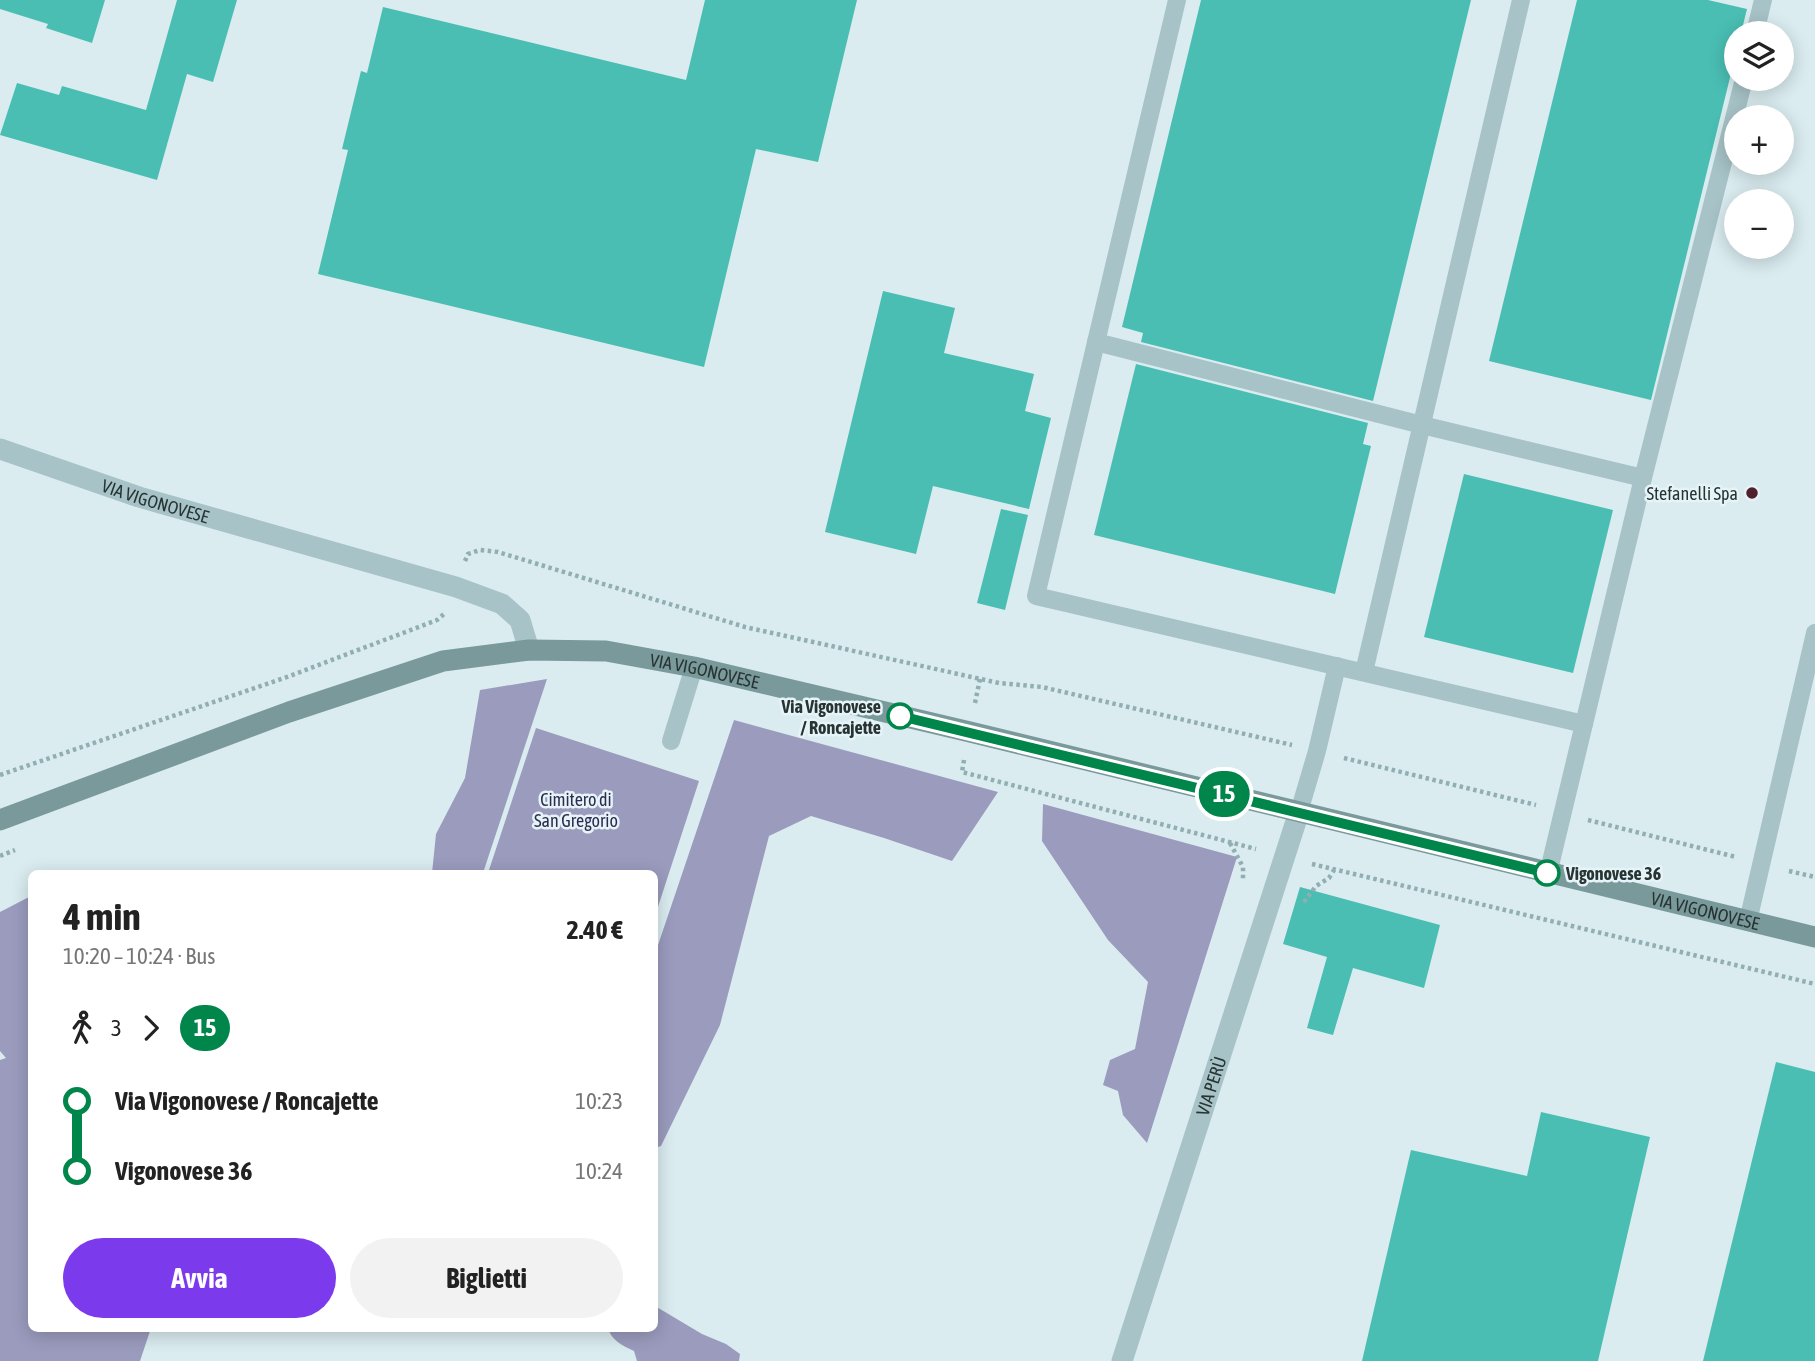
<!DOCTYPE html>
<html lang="it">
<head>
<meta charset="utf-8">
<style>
  :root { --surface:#fff; --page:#f2f2f2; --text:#222; --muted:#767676; --accent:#7c3aed }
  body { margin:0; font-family:"Asap Condensed",sans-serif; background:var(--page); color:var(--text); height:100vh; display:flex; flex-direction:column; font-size:26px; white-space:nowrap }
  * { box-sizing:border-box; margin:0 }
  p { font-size:23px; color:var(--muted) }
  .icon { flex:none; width:38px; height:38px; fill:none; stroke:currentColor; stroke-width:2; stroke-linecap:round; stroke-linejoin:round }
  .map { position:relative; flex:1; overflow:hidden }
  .panel { position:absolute; left:28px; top:870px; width:630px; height:462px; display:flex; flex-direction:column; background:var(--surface); border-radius:10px; box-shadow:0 4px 18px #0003 }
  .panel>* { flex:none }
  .badge { padding:0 14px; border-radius:23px; font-size:24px; line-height:46px }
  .buttons { position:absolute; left:1724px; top:21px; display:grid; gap:14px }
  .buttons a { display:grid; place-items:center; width:70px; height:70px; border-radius:50%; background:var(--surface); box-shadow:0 4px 18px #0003; font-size:35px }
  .map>.badge { position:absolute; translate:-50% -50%; box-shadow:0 0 0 4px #fff }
  .legs { display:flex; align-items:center; gap:10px; height:77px; padding:0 35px; font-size:23px }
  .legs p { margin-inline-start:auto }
  .overview { display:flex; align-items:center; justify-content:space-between; height:119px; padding:0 35px }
  h1 { font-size:38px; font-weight:700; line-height:52px }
  .button { display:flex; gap:14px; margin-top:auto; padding:14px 35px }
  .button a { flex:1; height:80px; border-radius:42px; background:var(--accent); color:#fff; font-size:28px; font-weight:700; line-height:80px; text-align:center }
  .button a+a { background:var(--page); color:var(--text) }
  ul { padding:0 35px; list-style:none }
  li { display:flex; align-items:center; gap:24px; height:70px; font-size:26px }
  li i { display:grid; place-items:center; width:10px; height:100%; margin:0 9px; background:currentColor }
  li i::after { content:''; width:18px; height:18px; margin:-9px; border:5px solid; border-radius:50%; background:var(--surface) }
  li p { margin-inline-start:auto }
  li:first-child i { background:linear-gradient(#0000 50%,currentColor 0) }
  li:last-child i { background:linear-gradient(currentColor 50%,#0000 0) }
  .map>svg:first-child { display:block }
  .green { fill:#9b9bbe }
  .building { fill:#4abeb3 }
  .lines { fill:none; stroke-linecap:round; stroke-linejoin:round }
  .path { stroke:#91afb2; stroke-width:4.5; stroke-dasharray:3.5 3.5; stroke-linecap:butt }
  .lane { stroke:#a7c3c7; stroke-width:18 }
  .street { stroke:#a7c3c7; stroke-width:21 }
  .secondary { stroke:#79999a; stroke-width:21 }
  .line-1-casing { stroke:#fff; stroke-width:16 }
  .line-1 { stroke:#00854a; stroke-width:10 }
  .poi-dot { fill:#521f2d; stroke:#e6f4f8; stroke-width:2.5 }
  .stop-1-dot { fill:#fff; stroke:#00854a; stroke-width:3.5 }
  .labels { text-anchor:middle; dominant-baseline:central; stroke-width:5; stroke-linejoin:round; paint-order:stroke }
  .poi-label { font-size:18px; fill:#273433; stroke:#e6f4f8; text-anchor:end }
  .street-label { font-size:18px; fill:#273433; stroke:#e6f4f8 }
  .stop-label { font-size:18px; font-weight:bold; fill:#273433; stroke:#e6f4f8; text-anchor:end }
  .park-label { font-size:18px; fill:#2d2c50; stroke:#e6f4f8 }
</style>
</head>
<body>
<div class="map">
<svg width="1815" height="1361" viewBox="0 0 1815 1361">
  <rect width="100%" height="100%" fill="#daecf0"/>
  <!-- green -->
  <g class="green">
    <path d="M 547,679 L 483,873 L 432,873 L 436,834 L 465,778 L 480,690 Z"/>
    <path d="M 734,720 L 998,792 L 952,861 L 884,838 L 811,816 L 769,836 L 720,1025 L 661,1146 L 655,1148 L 655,954 Z"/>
    <path d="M 536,728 L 699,781 L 655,916 L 654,873 L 488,873 Z"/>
    <path d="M 1043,804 L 1237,857 L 1147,1143 L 1123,1115 L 1118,1091 L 1103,1085 L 1110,1060 L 1135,1049 L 1148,982 L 1108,940 L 1042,841 Z"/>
    <path d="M 31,896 L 32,1328 L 151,1328 L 140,1361 L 0,1361 L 0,1060 L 6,1058 L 0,1051 L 0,912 Z"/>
    <path d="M 655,1306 L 702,1334 L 726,1344 L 740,1354 L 739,1361 L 637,1361 L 634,1351 C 623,1346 611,1340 608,1328 L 654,1328 Z"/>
  </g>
  <!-- building -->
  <g class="building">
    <path d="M 0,0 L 105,0 L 92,43 L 46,28 L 48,24 L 0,9 Z"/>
    <path d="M 177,0 L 237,0 L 213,82 L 187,74 L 157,180 L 0,135 L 17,83 L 59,95 L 62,86 L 146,110 Z"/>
    <path d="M 705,0 L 857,0 L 818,162 L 756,149 L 704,367 L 318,274 L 348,150 L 342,149 L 361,71 L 367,73 L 383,7 L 686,80 Z"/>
    <path d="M 1201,0 L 1471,0 L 1373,401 L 1141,342 L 1143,333 L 1122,327 Z"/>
    <path d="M 1577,0 L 1708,0 L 1747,9 L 1741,33 L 1736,33 L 1736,53 L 1651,400 L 1489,361 Z"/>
    <path d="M 883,291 L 955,308 L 944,353 L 1034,374 L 1025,411 L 1051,418 L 1029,509 L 933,486 L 916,554 L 825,532 Z"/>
    <path d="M 1136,364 L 1368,423 L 1363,444 L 1371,446 L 1335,594 L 1094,535 Z"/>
    <path d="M 1464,474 L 1613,510 L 1573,673 L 1424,637 Z"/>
    <path d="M 1001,509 L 1028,515 L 1005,610 L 977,603 Z"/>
    <path d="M 1300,887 L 1440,925 L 1424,988 L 1353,968 L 1333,1035 L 1307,1028 L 1327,957 L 1283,944 Z"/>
    <path d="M 1776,1062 L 1815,1072 L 1815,1361 L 1703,1361 Z"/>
    <path d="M 1541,1112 L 1650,1137 L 1598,1361 L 1362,1361 L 1411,1150 L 1527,1176 Z"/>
  </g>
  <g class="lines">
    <!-- path -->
    <g class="path">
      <path d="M 465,561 L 468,554 L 480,550 L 498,552 L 745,627 L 999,683 L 1042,687 L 1292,745"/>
      <path d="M 975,703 L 980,679"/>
      <path d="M 1344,758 L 1536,805"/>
      <path d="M 964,760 L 962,772 L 1256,849"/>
      <path d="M 0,775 L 287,677 L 437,620 L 444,614"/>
      <path d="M 1588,820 L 1736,857"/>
      <path d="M 1230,843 L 1243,867 L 1243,881"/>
      <path d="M 0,856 L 15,850"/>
      <path d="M 1312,864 L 1815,984"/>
      <path d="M 1789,871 L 1815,877"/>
      <path d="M 1304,902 L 1316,886 L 1329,878 L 1334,870"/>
    </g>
    <!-- lane -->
    <g class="lane">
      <path d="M 1177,0 L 1036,596 L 1584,724"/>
      <path d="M 1755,33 L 1763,0"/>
      <path d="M 1096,342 L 1422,425 L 1643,478"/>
      <path d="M 1364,672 L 1521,0"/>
      <path d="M 671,741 L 694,667"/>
      <path d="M 1299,812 L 1317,751 L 1337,666"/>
      <path d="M 1548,874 L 1643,478 L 1744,79"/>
      <path d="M 1748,921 L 1815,633"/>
    </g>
    <!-- street -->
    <g class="street">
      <path id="s1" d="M 0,449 L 139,497 L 456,587 L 502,604 L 520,620 L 529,650"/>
      <path id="s2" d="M 1122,1361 L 1299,812"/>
    </g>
    <!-- secondary -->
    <path class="secondary" id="s3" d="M 0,820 L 289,712 L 443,661 L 529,650 L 606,651 L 694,667 L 970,732 L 1815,937"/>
  </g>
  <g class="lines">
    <defs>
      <path id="line-1" d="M 900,716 L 1547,873"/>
    </defs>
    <!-- line-1 casing -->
    <use href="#line-1" class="line-1-casing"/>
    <!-- line-1 -->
    <use href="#line-1" class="line-1"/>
  </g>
  <!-- markers -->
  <circle class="poi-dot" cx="1752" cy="493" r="7"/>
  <g class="stop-1-dot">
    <circle cx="900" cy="716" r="12"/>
    <circle cx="1547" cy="873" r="12"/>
  </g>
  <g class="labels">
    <!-- poi labels -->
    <g class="poi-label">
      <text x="1738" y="493">Stefanelli Spa</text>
    </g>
    <!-- street labels -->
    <g class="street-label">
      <text stroke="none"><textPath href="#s1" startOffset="164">VIA VIGONOVESE</textPath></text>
      <text stroke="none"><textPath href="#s3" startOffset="735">VIA VIGONOVESE</textPath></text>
      <text stroke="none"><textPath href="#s3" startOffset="1764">VIA VIGONOVESE</textPath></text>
      <text stroke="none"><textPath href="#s2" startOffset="289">VIA PERÙ</textPath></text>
    </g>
    <!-- stop labels -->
    <g class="stop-label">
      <text x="881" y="706">Via Vigonovese<tspan x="881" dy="21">/ Roncajette</tspan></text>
      <text x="1566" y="873" text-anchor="start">Vigonovese 36</text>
    </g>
    <!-- park labels -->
    <g class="park-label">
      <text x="576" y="799">Cimitero di<tspan x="576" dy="21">San Gregorio</tspan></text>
    </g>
  </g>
</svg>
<div class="buttons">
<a><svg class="icon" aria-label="layers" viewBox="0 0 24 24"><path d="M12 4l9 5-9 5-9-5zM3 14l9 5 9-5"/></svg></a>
<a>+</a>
<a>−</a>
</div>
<b class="badge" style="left:1224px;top:794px;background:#00854a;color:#fff">15</b>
<section class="panel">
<div class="overview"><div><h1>4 min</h1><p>10:20 – 10:24 · Bus</p></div><b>2.40 €</b></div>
<div class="legs"><svg class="icon" aria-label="walk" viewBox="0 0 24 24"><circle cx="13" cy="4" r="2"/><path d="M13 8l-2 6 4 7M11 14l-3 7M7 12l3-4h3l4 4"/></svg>3<svg class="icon" aria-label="forward" viewBox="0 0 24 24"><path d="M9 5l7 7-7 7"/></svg><b class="badge" style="background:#00854a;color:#fff">15</b></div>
<ul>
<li><i style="color:#00854a"></i><b>Via Vigonovese / Roncajette</b><p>10:23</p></li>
<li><i style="color:#00854a"></i><b>Vigonovese 36</b><p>10:24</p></li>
</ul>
<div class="button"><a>Avvia</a><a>Biglietti</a></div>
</section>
</div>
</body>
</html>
